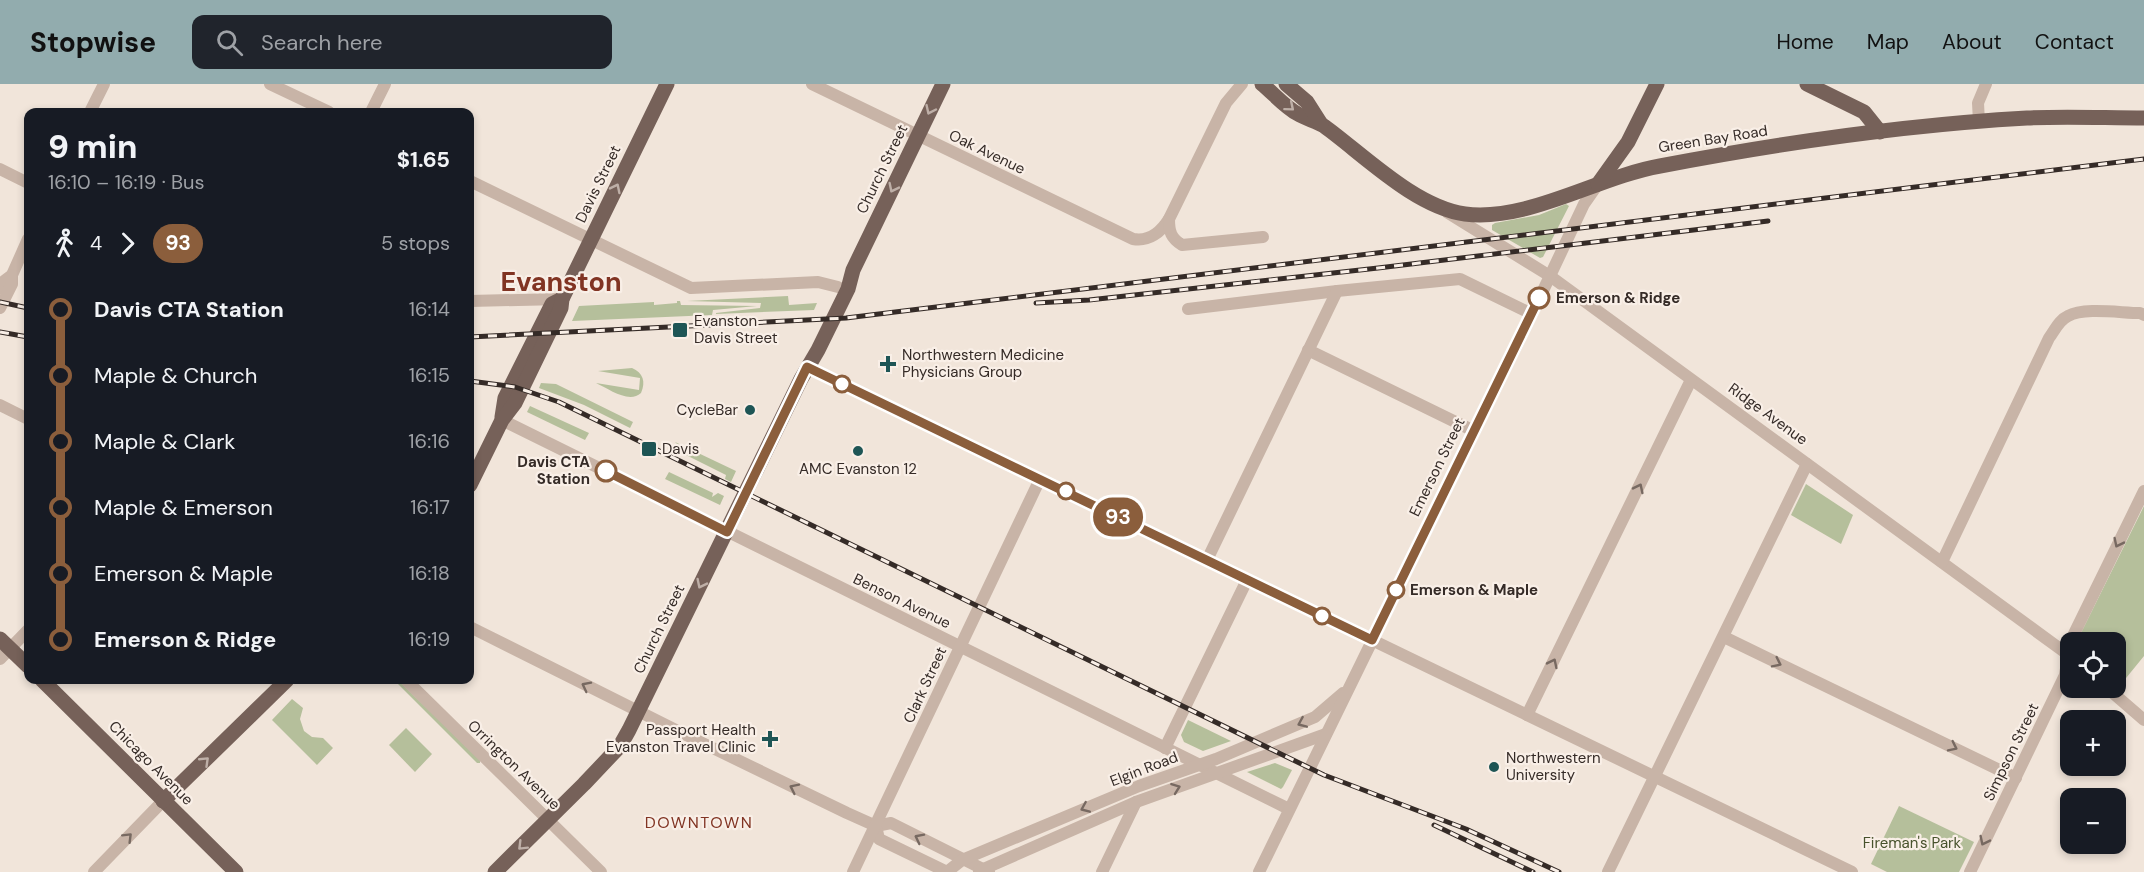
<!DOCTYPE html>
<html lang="en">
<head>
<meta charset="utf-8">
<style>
  :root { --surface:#171b24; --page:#20242c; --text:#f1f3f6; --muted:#9ea1a6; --accent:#92acae }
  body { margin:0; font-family:"DM Sans",sans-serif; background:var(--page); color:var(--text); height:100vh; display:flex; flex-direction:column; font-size:22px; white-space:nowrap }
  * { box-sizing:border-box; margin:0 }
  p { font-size:20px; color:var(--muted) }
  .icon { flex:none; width:33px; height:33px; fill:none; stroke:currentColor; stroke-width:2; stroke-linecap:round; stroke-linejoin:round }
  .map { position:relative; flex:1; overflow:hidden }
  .side { position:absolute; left:24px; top:24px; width:450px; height:576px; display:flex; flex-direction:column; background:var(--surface); border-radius:12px; box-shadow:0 3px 9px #0003 }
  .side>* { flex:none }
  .badge { padding:0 12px; border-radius:20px; font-size:21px; line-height:39px }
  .buttons { position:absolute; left:2060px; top:548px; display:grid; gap:12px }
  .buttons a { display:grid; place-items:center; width:66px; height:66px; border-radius:12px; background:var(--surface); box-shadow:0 3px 9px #0003; font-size:30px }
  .map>.badge { position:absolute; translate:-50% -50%; box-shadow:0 0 0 3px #fff }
  .legs { display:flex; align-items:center; gap:9px; height:66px; padding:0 24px; font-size:20px }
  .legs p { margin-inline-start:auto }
  .head { display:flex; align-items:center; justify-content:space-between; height:102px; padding:0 24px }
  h1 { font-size:33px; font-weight:800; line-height:45px }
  ul { padding:0 24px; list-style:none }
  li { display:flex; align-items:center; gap:21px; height:66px; font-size:22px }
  li i { display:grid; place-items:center; width:9px; height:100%; margin:0 8px; background:currentColor }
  li i::after { content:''; width:15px; height:15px; margin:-8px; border:4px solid; border-radius:50%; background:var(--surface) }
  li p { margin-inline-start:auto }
  li:first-child i { background:linear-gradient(#0000 50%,currentColor 0) }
  li:last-child i { background:linear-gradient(currentColor 50%,#0000 0) }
  header { display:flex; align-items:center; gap:36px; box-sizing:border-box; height:84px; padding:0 30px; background:var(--accent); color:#111 }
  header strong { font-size:28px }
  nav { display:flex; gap:33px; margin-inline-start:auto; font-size:21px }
  .search { width:420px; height:54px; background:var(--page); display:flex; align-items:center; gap:15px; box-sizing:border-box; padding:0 21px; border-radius:12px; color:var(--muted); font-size:22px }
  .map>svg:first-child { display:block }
  .green { fill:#b5bf9b }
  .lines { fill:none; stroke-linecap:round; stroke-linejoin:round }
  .minor { stroke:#c8b4a7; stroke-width:12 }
  .major { stroke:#766159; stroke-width:15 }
  .rail-casing { stroke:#352b27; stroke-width:5 }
  .rail { stroke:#f9efe7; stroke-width:3; stroke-dasharray:9; stroke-linecap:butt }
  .oneway { stroke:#beafa7 }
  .oneway2 { stroke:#776961 }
  .line-1-casing { stroke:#fff; stroke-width:14 }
  .line-1 { stroke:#8b5e3c; stroke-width:9 }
  .stop-1-dot { fill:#fff; stroke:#8b5e3c; stroke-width:3 }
  .poi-dot { fill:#1e5555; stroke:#f9efe7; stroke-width:2 }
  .labels { text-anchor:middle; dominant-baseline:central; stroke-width:4.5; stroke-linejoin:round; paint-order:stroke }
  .street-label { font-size:15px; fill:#352b27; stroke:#f9efe7 }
  .stop-label { font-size:15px; font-weight:bold; fill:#352b27; stroke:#f9efe7; text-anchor:start }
  .poi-label { font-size:15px; fill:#352b27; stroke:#f9efe7; text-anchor:start }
  .park-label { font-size:15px; fill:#47522c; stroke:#f9efe7 }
  .neighbourhood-label { font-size:16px; letter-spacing:1.5px; fill:#813423; stroke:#f9efe7 }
  .town-label { font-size:27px; font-weight:bold; fill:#813423; stroke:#f9efe7 }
</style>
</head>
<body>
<header>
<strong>Stopwise</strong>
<div class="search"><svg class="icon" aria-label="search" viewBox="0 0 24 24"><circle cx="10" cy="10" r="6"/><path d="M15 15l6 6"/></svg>Search here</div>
<nav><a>Home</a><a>Map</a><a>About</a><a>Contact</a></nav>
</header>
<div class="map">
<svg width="2144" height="788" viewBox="0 0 2144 788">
  <rect width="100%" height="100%" fill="#f1e5da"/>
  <!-- green -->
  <g class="green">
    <path d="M 1566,120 L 1569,122 L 1543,173 L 1540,174 L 1492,146 L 1492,141 L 1495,139 L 1539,131 Z"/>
    <path d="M 788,212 L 789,221 L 817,219 L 814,226 L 716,230 L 716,229 L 760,224 L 761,219 L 687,217 Z"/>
    <path d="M 677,217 L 680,217 L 681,221 L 757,222 L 713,226 L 712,231 L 572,237 L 579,222 L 654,218 L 654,221 L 677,219 Z"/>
    <path d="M 632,284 C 643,289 646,297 641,309 C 629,320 609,305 596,299 L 639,306 L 640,294 L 598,287 Z"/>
    <path d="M 541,299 L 556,300 L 633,338 L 630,344 L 584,321 L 539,304 Z"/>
    <path d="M 530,322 L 589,349 L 585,356 L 527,328 Z"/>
    <path d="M 675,358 L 736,387 L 731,398 L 725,395 L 726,391 L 676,366 L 678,361 Z"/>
    <path d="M 669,388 L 713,409 L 712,413 L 718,409 L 724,412 L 720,421 L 665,395 Z"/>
    <path d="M 1806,400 L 1853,431 L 1841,460 L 1791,431 Z"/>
    <path d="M 2144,422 L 2144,572 L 2122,599 L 2115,592 L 2115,558 L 2077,557 Z"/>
    <path d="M 394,596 L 398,596 L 480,676 L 480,679 L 477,679 Z"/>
    <path d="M 292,615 L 303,624 L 300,635 L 304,647 L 312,653 L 323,654 L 333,664 L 317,681 L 272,636 Z"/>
    <path d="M 1188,636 L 1231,657 L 1203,667 L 1184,658 L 1181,651 Z"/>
    <path d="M 406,644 L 432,670 L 415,688 L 389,661 Z"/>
    <path d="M 1275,679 L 1292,686 L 1283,703 L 1281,705 L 1247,688 Z"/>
    <path d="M 1899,722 L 1974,758 L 1959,788 L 1887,788 L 1871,780 Z"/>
  </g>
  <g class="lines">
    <!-- minor -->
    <g class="minor">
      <path d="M 270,0 L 329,28"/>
      <path d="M 812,0 L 1133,155 C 1149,158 1161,148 1169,135 L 1226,19 L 1242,0"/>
      <path d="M 90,28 L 104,0"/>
      <path d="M 371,28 L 385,0"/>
      <path d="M 1979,38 L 1978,19 L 1986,0"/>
      <path d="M 0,85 L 28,99"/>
      <path d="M 470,97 L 691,204 L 818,198 L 838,203"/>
      <path d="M 1448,129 L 1550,192 L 2070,572"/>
      <path d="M 1169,135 C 1169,148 1171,154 1182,161 L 1263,153"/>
      <path d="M 0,204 L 4,197 L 12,191 L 28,155"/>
      <path d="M 470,217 L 561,215"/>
      <path d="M 0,224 L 12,200 L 12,191"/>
      <path d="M 1188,225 L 1337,207 L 1460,195 L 1532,230"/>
      <path d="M 1308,266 L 1474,347"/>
      <path d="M 807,283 L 1852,788"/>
      <path d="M 0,321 L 28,335"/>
      <path d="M 502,336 L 1289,725"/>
      <path d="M 1207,476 L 1337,207"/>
      <path d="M 1942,478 L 2049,254 C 2055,246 2059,236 2068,232 C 2084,223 2121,229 2140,229 L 2144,231"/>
      <path d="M 470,543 L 686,651 L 847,729 L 876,742 L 891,739 L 989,788"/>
      <path d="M 1724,553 L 2016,694"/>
      <path d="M 2070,558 L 2144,407"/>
      <path d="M 0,575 L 28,546"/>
      <path d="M 406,596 L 601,788"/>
      <path d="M 2106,603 L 2144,636"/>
      <path d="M 1527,631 L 1691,296"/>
      <path d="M 1165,664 L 1247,496"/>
      <path d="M 876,742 L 879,755 L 947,788"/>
      <path d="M 979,787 L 1136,718 L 1326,650"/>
      <path d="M 94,788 L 163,717"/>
      <path d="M 853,788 L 1040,395"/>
      <path d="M 947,788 L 962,776 L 1139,702 L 1216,675 L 1315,633 L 1343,609"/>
      <path d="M 1102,788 L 1136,718"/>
      <path d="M 1259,788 L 1532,230 L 1584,120 L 1598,100"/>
      <path d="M 1608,788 L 1807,380"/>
      <path d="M 1970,788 L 2065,591 L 2070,559"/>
    </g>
    <!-- major -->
    <g class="major">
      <path d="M 1262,0 C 1274,10 1285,23 1298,30 C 1306,35 1316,37 1324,42 C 1364,71 1415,123 1465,130 C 1528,138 1598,93 1660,82 C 1780,59 1904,41 2027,34 C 2066,32 2105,34 2144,34"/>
      <path d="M 1286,0 L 1307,18 L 1321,40"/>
      <path d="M 1807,0 L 1864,28 L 1880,48"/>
      <path d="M 1598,100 L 1628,58 L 1657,0"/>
      <path d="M 502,333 L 505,314 L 552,220 L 562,215"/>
      <path d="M 470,401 L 502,336 L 515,319 L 561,224 L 562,215 L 667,0"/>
      <path d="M 0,555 L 28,582"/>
      <path d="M 42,596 L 236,788"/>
      <path d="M 163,717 L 287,596"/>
      <path d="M 495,788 L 584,700 L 620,662 L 629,646 L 801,295 L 818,266 L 848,205 L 853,186 L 943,0"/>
    </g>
    <defs>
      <g id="rail">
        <path d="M 0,218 L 28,224"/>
        <path d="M 1036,219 L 1089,216 L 1378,184 L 1768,137"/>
        <path d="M 0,248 L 28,253"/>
        <path d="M 470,253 L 846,234 L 2144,75"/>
        <path d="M 470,297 L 515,303 L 559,318 L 1324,691 L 1466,745 L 1559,788"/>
        <path d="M 1434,741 L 1533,788"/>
      </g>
    </defs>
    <!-- rail casing -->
    <use href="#rail" class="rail-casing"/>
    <!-- rail -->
    <use href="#rail" class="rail"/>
  </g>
  <!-- one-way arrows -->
  <defs><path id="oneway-chevron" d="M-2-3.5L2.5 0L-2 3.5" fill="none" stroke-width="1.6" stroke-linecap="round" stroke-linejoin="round" transform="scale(1.5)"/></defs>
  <g class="oneway">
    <use href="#oneway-chevron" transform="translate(1290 23) rotate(40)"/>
    <use href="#oneway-chevron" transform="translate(930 26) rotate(115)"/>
    <use href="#oneway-chevron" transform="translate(616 104) rotate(-64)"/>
    <use href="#oneway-chevron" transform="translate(893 104) rotate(116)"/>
    <use href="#oneway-chevron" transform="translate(701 500) rotate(116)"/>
    <use href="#oneway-chevron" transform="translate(205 677) rotate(-44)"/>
    <use href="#oneway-chevron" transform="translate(522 762) rotate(135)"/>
  </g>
  <g class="oneway2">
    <use href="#oneway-chevron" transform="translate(1639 404) rotate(-64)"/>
    <use href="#oneway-chevron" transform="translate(2118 459) rotate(116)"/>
    <use href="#oneway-chevron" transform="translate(1553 579) rotate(-64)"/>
    <use href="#oneway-chevron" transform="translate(1777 579) rotate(26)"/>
    <use href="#oneway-chevron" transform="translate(586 602) rotate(-153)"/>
    <use href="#oneway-chevron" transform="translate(1302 639) rotate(157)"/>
    <use href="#oneway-chevron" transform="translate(1953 663) rotate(26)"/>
    <use href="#oneway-chevron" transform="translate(794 704) rotate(-154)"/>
    <use href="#oneway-chevron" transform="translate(1176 704) rotate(-20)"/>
    <use href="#oneway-chevron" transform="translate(1085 724) rotate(157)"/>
    <use href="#oneway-chevron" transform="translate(128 753) rotate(-45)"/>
    <use href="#oneway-chevron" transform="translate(919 754) rotate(-153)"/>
    <use href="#oneway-chevron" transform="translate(1984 757) rotate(116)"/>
  </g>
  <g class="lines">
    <defs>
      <path id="line-1" d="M 606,387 L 727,448 L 807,283 L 1372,556 L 1539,214"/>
    </defs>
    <!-- line-1 casing -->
    <use href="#line-1" class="line-1-casing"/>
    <!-- line-1 -->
    <use href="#line-1" class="line-1"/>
  </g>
  <!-- markers -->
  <g class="stop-1-dot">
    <circle cx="1539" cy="214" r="10"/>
    <circle cx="842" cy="300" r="8"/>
    <circle cx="606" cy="387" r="10"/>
    <circle cx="1066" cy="407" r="8"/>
    <circle cx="1396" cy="506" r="8"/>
    <circle cx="1322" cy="532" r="8"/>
  </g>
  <g class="poi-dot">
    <rect x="672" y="238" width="16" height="16" rx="3"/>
    <path d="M885 271h6v6h6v6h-6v6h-6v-6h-6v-6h6z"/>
    <circle cx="750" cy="326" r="6"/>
    <rect x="641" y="357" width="16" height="16" rx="3"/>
    <circle cx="858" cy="367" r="6"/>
    <path d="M767 646h6v6h6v6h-6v6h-6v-6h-6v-6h6z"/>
    <circle cx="1494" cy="683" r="6"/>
  </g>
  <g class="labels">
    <!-- street labels -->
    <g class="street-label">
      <text transform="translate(1713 55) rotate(-9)">Green Bay Road</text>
      <text transform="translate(987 68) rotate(26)">Oak Avenue</text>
      <text transform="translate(882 85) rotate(-64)">Church Street</text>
      <text transform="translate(598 100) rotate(-64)">Davis Street</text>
      <text transform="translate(1768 330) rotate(36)">Ridge Avenue</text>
      <text transform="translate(1437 383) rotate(-64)">Emerson Street</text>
      <text transform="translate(902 517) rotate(26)">Benson Avenue</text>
      <text transform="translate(659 545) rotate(-64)">Church Street</text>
      <text transform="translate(925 601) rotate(-65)">Clark Street</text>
      <text transform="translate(2011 668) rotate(-64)">Simpson Street</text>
      <text transform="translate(151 679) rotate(45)">Chicago Avenue</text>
      <text transform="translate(514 681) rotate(44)">Orrington Avenue</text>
      <text transform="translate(1144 685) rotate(-21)">Elgin Road</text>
    </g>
    <!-- stop labels -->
    <g class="stop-label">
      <text x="1556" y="214">Emerson &amp; Ridge</text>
      <text x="590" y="378" text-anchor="end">Davis CTA<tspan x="590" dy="17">Station</tspan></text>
      <text x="1410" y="506">Emerson &amp; Maple</text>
    </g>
    <!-- poi labels -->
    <g class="poi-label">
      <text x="694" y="237">Evanston<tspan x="694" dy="17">Davis Street</tspan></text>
      <text x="902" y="271">Northwestern Medicine<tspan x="902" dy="17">Physicians Group</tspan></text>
      <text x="738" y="326" text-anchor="end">CycleBar</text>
      <text x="662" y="365">Davis</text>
      <text x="858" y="385" text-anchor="middle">AMC Evanston 12</text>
      <text x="756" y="646" text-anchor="end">Passport Health<tspan x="756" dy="17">Evanston Travel Clinic</tspan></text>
      <text x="1506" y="674">Northwestern<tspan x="1506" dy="17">University</tspan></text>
    </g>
    <!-- park labels -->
    <g class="park-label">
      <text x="1912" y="759">Fireman's Park</text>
    </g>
    <!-- neighbourhood labels -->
    <g class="neighbourhood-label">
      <text x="699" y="738">DOWNTOWN</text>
    </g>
    <!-- town labels -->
    <g class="town-label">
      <text x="561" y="197">Evanston</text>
    </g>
  </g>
</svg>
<div class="buttons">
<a><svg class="icon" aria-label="locate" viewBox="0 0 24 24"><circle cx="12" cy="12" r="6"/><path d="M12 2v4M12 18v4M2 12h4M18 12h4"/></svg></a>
<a>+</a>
<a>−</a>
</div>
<b class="badge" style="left:1118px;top:433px;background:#8b5e3c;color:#fff">93</b>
<section class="side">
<div class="head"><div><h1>9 min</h1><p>16:10 – 16:19 · Bus</p></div><b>$1.65</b></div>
<div class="legs"><svg class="icon" aria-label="walk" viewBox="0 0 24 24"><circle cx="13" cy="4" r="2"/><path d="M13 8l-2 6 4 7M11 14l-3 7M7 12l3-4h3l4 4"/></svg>4<svg class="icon" aria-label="forward" viewBox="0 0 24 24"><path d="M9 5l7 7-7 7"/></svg><b class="badge" style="background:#8b5e3c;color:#fff">93</b><p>5 stops</p></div>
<ul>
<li><i style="color:#8b5e3c"></i><b>Davis CTA Station</b><p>16:14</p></li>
<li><i style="color:#8b5e3c"></i><span>Maple &amp; Church</span><p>16:15</p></li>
<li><i style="color:#8b5e3c"></i><span>Maple &amp; Clark</span><p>16:16</p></li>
<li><i style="color:#8b5e3c"></i><span>Maple &amp; Emerson</span><p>16:17</p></li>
<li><i style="color:#8b5e3c"></i><span>Emerson &amp; Maple</span><p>16:18</p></li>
<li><i style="color:#8b5e3c"></i><b>Emerson &amp; Ridge</b><p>16:19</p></li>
</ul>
</section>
</div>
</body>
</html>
